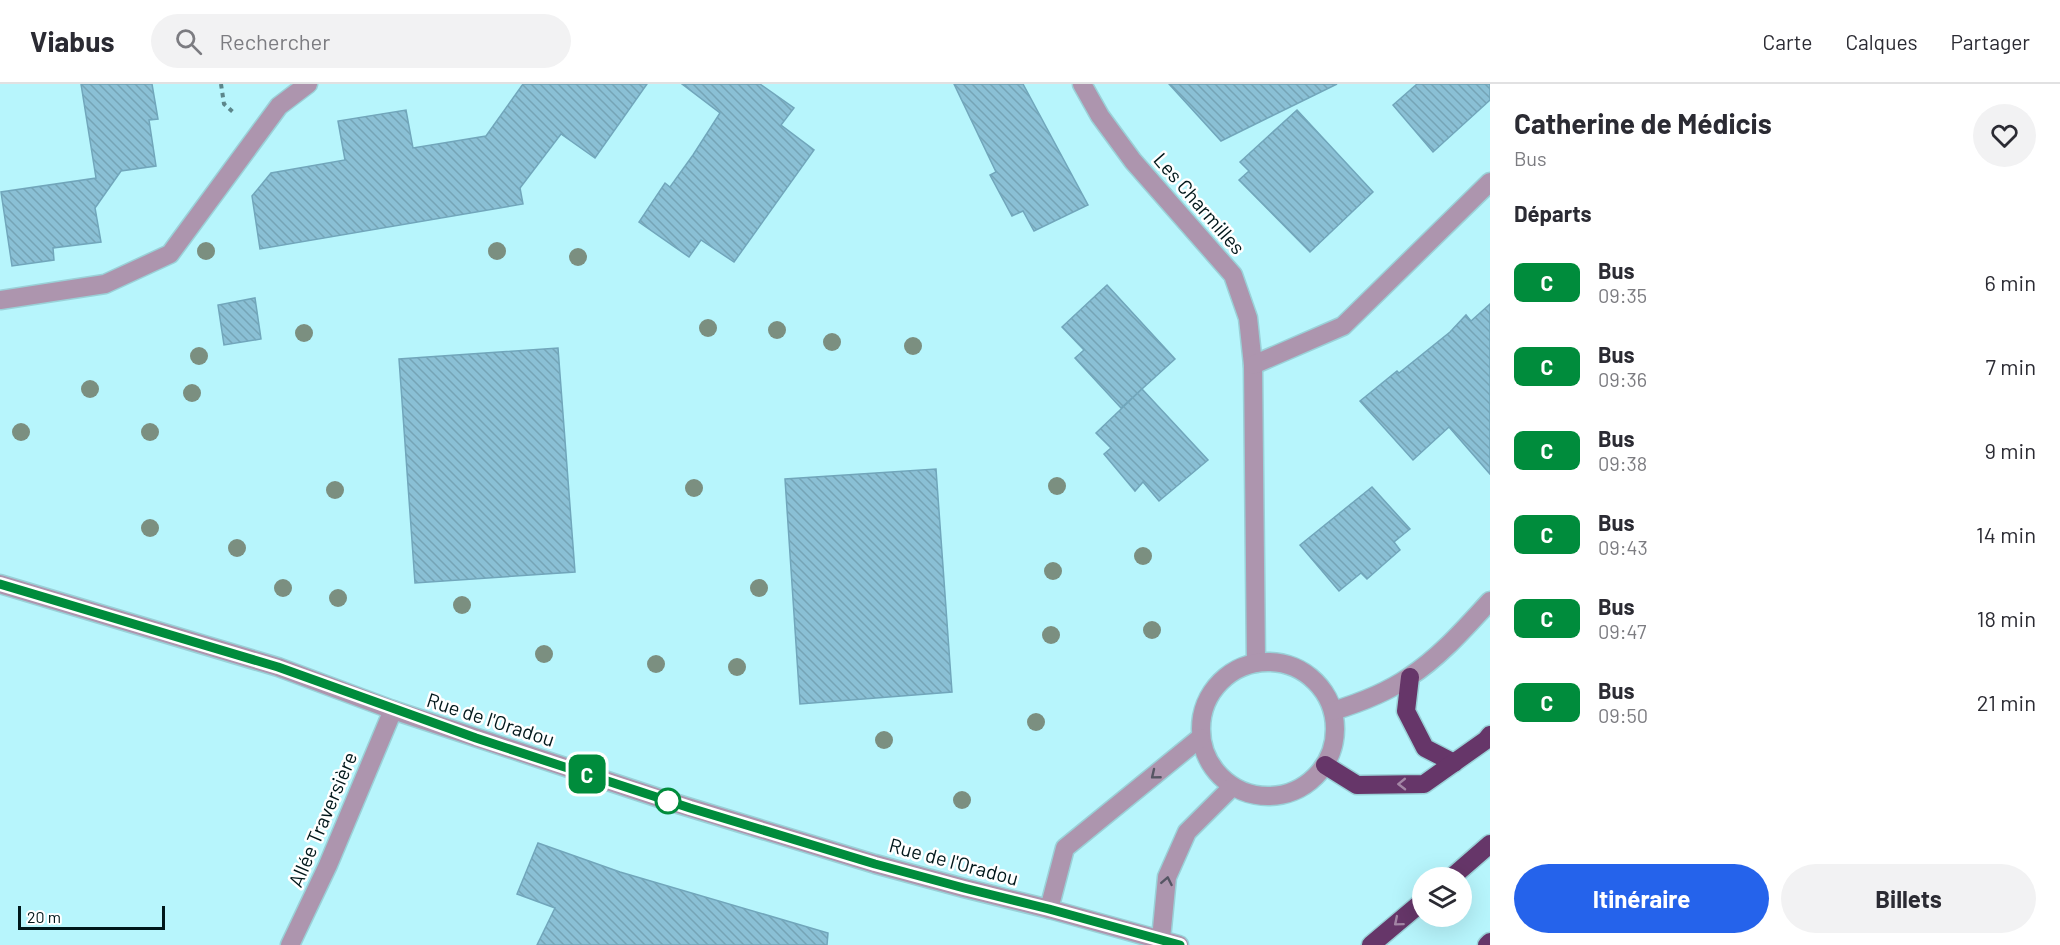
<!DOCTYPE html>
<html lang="fr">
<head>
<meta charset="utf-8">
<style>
  :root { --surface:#fff; --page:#f2f2f3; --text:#2b2b33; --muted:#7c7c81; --line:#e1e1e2; --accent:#2563eb }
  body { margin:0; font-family:Barlow,sans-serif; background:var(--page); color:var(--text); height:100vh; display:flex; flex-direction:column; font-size:22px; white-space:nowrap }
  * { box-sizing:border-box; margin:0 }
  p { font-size:20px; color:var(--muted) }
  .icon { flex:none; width:33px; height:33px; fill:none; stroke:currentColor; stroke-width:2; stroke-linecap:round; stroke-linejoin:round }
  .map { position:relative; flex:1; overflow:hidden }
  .drawer { display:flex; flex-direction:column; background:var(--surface); width:570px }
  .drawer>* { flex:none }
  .badge { padding:0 12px; border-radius:9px; font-size:21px; line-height:39px }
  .buttons { position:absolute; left:1412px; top:783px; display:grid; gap:12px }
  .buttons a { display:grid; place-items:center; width:60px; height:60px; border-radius:50%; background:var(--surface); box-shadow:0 6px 24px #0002; font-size:30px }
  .scale { position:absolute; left:18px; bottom:15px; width:147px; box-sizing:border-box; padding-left:6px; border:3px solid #00171a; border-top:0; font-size:16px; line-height:21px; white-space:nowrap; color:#00171a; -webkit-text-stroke:4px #fff; paint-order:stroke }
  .map>.badge { position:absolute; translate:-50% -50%; box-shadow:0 0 0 3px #fff }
  h2 { padding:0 24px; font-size:22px; line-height:54px }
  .round { display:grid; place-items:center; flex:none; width:63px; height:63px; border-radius:32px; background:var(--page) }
  .summary { display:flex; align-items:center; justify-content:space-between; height:102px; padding:0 24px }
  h1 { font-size:28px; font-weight:700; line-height:45px }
  .primary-button { display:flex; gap:12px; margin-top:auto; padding:12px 24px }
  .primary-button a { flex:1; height:69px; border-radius:36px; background:var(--accent); color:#fff; font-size:24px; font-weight:700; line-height:69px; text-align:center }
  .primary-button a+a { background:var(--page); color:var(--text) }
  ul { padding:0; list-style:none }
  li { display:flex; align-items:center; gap:18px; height:84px; padding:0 24px }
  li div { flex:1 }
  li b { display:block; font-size:22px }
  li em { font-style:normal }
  li .badge { min-width:66px; font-weight:700; text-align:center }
  header { display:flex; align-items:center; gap:36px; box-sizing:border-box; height:84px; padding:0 30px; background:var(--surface); border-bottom:2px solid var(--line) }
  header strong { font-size:28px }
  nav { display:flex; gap:33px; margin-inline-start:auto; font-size:21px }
  .search { width:420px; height:54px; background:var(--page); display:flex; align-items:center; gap:15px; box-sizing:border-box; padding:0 21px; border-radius:33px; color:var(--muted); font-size:22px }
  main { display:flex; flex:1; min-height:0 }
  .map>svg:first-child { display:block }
  .building { fill:url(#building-back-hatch); stroke:#71a6bb; stroke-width:1.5 }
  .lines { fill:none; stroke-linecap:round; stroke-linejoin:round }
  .street-casing { stroke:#9ad1d8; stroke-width:21 }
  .highway-casing { stroke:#9ad1d8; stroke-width:21 }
  .path { stroke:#5c868b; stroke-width:4; stroke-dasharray:4.5 4.5; stroke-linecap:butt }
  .street { stroke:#ad95ae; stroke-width:18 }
  .highway { stroke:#663669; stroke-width:18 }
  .tree { fill:#7b8f80 }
  .oneway { stroke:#565664 }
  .oneway2 { stroke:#a386a5 }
  .line-casing { stroke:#fff; stroke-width:14 }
  .line { stroke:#008c3c; stroke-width:9 }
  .stop-dot { fill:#fff; stroke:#008c3c; stroke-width:3 }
  .labels { text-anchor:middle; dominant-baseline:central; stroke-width:5; stroke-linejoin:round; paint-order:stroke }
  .street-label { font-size:20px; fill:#00171a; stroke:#fff }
</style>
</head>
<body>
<header>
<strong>Viabus</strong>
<div class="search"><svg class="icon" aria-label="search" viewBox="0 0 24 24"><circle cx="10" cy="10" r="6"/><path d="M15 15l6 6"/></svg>Rechercher</div>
<nav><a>Carte</a><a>Calques</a><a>Partager</a></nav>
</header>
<main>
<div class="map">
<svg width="1490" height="861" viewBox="0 0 1490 861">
  <defs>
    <pattern id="building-back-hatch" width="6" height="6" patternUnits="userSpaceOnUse" patternTransform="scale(1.5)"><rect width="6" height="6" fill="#8ac0d5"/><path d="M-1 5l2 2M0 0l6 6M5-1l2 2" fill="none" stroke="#75a4b6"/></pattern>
  </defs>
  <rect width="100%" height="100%" fill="#b7f5fc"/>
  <!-- building -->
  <g class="building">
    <path d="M 81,0 L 152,0 L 158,35 L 149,36 L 156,82 L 121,87 L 95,124 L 101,158 L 53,164 L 54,176 L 12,182 L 1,108 L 96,94 Z"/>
    <path d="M 523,0 L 647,0 L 595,74 L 561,50 L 520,104 L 523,120 L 260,165 L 252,112 L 271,89 L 345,76 L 338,37 L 406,26 L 413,64 L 486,52 Z"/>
    <path d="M 682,0 L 760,0 L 794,24 L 781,41 L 814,66 L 734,178 L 701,156 L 689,173 L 639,138 L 665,99 L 670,103 L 693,71 L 720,29 Z"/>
    <path d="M 954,0 L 1023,0 L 1088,121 L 1034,147 L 1023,127 L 1012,132 L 990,91 L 996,88 Z"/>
    <path d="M 1169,0 L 1337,0 L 1221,57 Z"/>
    <path d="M 1417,0 L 1490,0 L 1490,16 L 1433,68 L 1393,21 Z"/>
    <path d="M 1297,26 L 1373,108 L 1310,168 L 1239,96 L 1249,87 L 1240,78 Z"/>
    <path d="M 1107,201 L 1175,275 L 1121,324 L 1075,274 L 1084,266 L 1062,243 Z"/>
    <path d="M 255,214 L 261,255 L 224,261 L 218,221 Z"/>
    <path d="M 1490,220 L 1490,390 L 1449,343 L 1413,376 L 1360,317 L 1397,287 L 1399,289 L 1450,248 L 1466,231 L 1471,237 Z"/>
    <path d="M 558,264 L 575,488 L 415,499 L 399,275 Z"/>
    <path d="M 1142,305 L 1208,376 L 1159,417 L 1143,398 L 1135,407 L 1104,370 L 1111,364 L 1096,349 Z"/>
    <path d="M 936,385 L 952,608 L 800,620 L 785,395 Z"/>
    <path d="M 1372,403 L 1410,445 L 1394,458 L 1400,466 L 1367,495 L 1361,489 L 1339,507 L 1300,461 Z"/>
    <path d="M 538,759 L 620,788 L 828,849 L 827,861 L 537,861 L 555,824 L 517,810 Z"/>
  </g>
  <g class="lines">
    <defs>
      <g id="street">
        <path d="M 1082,0 L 1100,32 L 1133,77 L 1233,191 L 1248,234 L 1253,281 L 1256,579"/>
        <path d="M 0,216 L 105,200 L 170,170 L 279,22 L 308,0"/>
        <path d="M 1253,281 L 1343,242 L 1490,98"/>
        <path d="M 0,500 L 278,583 L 393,626 L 668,717 L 875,780 L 964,804 L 1049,825 L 1179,861"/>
        <circle cx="1268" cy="645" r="67"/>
        <path d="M 1333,627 C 1359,619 1386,609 1409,593 C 1440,573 1465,544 1490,517"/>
        <path d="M 1049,825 L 1065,764 L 1200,654"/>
        <path d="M 1161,855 L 1167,793 L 1187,748 L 1232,703"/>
        <path d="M 290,861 L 328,781 L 393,626"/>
      </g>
      <g id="highway">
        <path d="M 1410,593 L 1406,627 L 1425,664 L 1454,679"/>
        <path d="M 1325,681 L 1357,701 L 1424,700 L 1486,656 L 1490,651"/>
        <path d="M 1451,794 L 1490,760"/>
        <path d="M 1371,861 L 1422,818"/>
        <path d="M 1487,861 L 1490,858"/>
      </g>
    </defs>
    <!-- street casing -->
    <use href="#street" class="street-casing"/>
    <!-- highway casing -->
    <use href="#highway" class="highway-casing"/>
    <!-- path -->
    <path class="path" d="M 221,0 L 224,20 L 233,28"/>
    <!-- street -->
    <use href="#street" class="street"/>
    <!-- highway -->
    <use href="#highway" class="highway"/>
  </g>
  <!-- trees -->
  <g class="tree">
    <circle cx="206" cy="167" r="9"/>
    <circle cx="497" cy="167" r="9"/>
    <circle cx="578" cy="173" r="9"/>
    <circle cx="708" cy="244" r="9"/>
    <circle cx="777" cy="246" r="9"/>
    <circle cx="304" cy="249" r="9"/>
    <circle cx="832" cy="258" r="9"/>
    <circle cx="913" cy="262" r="9"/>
    <circle cx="199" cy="272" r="9"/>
    <circle cx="90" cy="305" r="9"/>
    <circle cx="192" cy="309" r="9"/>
    <circle cx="21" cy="348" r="9"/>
    <circle cx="150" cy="348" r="9"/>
    <circle cx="1057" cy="402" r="9"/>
    <circle cx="694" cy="404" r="9"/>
    <circle cx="335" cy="406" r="9"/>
    <circle cx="150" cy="444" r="9"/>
    <circle cx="237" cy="464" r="9"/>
    <circle cx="1143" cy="472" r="9"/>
    <circle cx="1053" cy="487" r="9"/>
    <circle cx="283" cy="504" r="9"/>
    <circle cx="759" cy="504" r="9"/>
    <circle cx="338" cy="514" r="9"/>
    <circle cx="462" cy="521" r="9"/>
    <circle cx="1152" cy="546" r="9"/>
    <circle cx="1051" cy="551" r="9"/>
    <circle cx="544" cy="570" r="9"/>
    <circle cx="656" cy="580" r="9"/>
    <circle cx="737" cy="583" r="9"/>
    <circle cx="1036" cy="638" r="9"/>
    <circle cx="884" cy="656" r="9"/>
    <circle cx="962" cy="716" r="9"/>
  </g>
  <!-- one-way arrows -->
  <defs><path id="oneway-chevron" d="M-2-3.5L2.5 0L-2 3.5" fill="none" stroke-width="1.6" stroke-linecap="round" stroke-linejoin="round" transform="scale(1.5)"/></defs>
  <g class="oneway">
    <use href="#oneway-chevron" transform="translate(1155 691) rotate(141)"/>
    <use href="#oneway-chevron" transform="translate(1167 797) rotate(-79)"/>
  </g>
  <g class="oneway2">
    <use href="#oneway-chevron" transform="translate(1402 700) rotate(179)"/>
    <use href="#oneway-chevron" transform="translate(1398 838) rotate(140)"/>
  </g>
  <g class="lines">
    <defs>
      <path id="line" d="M 0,500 L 278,583 L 476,654 L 690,724 L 875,780 L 964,804 L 1049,825 L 1180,861"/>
    </defs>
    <!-- line casing -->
    <use href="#line" class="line-casing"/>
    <!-- line -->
    <use href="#line" class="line"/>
  </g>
  <!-- markers -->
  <circle class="stop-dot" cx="668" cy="717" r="12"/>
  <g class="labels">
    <!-- street labels -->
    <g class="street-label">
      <text transform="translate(1200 119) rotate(49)">Les Charmilles</text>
      <text transform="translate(491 635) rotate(18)">Rue de l'Oradou</text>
      <text transform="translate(322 735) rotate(-67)">Allée Traversière</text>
      <text transform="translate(954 777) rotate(15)">Rue de l'Oradou</text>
    </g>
  </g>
</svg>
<div class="buttons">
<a><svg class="icon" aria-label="layers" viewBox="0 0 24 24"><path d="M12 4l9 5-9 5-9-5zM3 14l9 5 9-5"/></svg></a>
</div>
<div class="scale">20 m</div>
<b class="badge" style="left:587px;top:690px;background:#008c3c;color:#fff">C</b>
</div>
<section class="drawer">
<div class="summary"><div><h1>Catherine de Médicis</h1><p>Bus</p></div><a class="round"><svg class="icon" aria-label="heart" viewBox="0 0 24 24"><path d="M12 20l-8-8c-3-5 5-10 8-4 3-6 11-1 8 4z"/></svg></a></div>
<h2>Départs</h2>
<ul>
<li><span class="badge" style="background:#008c3c;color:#fff">C</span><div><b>Bus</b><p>09:35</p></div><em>6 min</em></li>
<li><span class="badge" style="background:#008c3c;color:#fff">C</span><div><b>Bus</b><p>09:36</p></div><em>7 min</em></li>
<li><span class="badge" style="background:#008c3c;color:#fff">C</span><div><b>Bus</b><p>09:38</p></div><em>9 min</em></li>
<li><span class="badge" style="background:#008c3c;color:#fff">C</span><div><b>Bus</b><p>09:43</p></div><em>14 min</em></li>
<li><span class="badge" style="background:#008c3c;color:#fff">C</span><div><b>Bus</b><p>09:47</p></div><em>18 min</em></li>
<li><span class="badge" style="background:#008c3c;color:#fff">C</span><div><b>Bus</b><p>09:50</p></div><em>21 min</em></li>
</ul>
<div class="primary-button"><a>Itinéraire</a><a>Billets</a></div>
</section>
</main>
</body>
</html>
